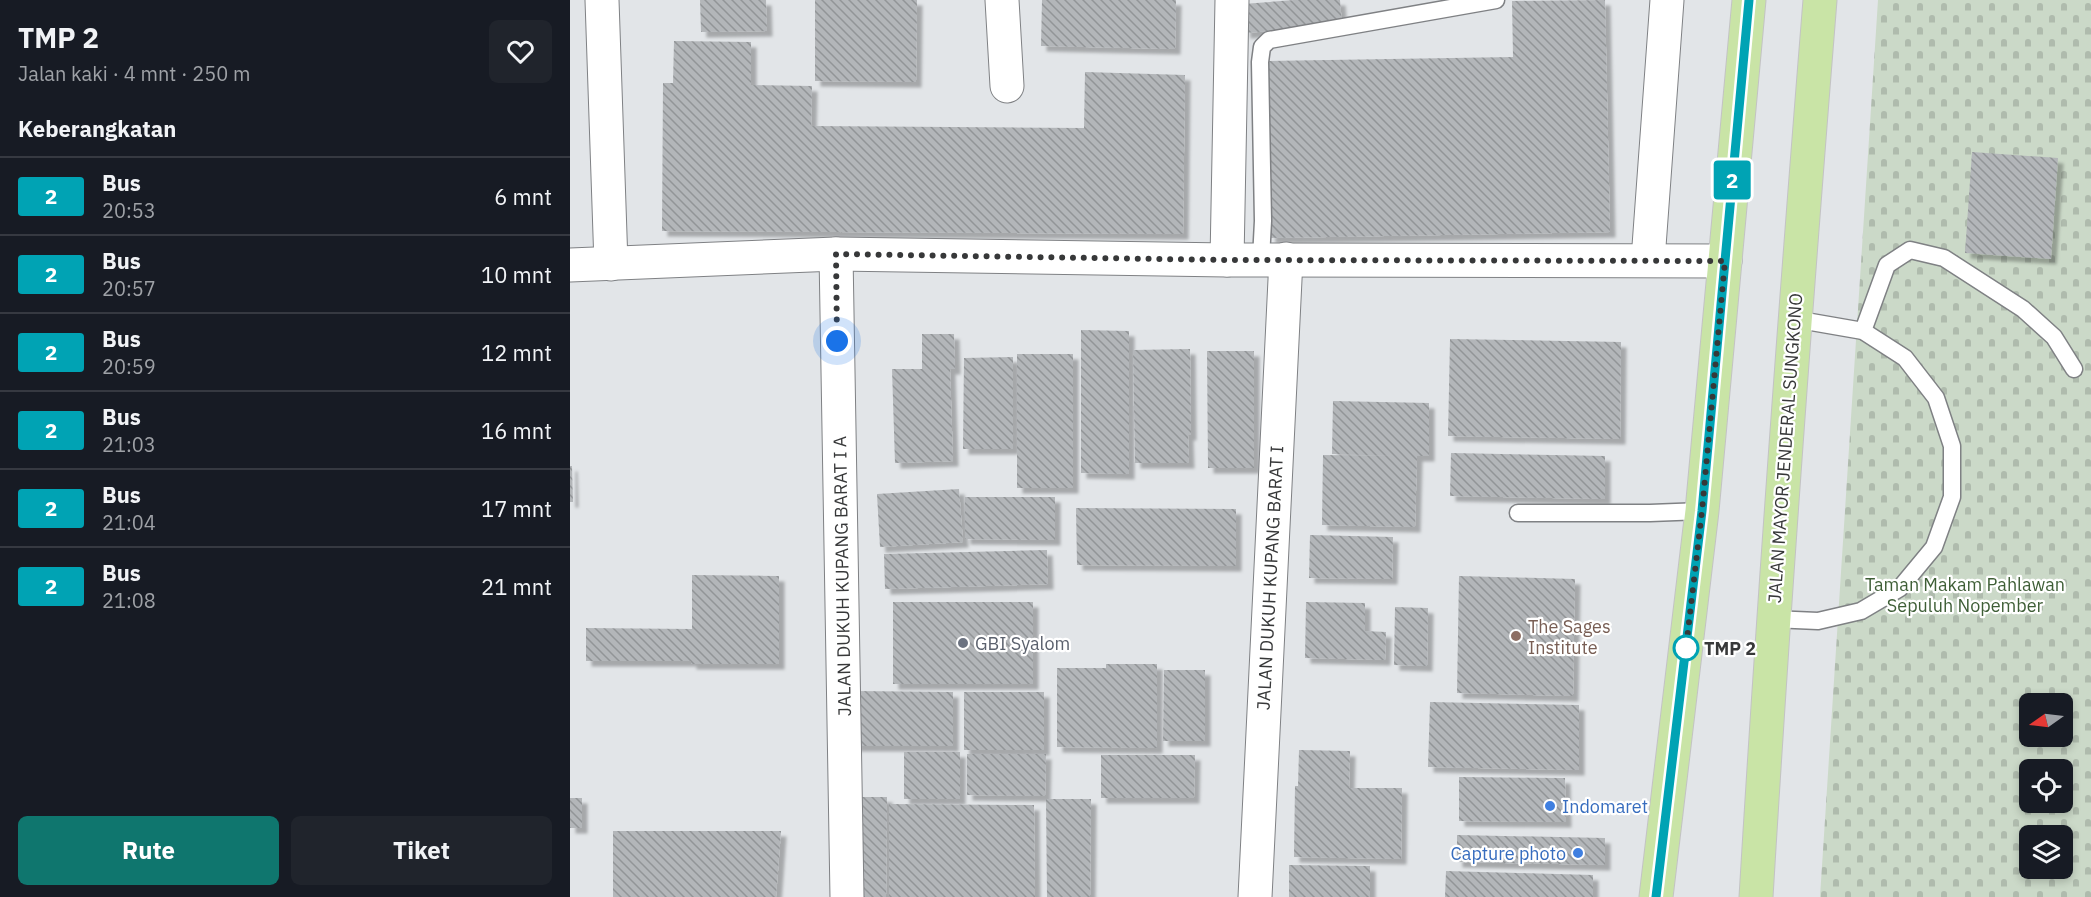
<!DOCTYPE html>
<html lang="id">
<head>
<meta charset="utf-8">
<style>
  :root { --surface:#171b24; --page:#20242c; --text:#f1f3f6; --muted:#9ea1a6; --line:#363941; --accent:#0f766e }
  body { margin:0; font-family:"IBM Plex Sans",sans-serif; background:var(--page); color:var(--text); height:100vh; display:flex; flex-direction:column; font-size:22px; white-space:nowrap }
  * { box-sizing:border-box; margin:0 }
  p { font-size:20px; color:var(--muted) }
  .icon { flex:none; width:33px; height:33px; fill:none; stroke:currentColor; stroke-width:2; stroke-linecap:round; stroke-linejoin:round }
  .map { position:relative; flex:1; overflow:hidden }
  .side { display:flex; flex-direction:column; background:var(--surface); width:570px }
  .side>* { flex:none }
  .badge { padding:0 12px; border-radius:4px; font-size:21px; line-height:39px }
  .needle { width:39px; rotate:256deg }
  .buttons { position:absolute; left:1449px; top:693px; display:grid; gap:12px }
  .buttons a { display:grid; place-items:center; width:54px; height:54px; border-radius:9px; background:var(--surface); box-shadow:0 3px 9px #0003; font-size:30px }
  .you { position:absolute; width:30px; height:30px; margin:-15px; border:4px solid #fff; border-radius:50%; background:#1a73e8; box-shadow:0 0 0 9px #1a73e833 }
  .map>.badge { position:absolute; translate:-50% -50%; box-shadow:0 0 0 3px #fff }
  h2 { padding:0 18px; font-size:22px; line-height:54px }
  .round { display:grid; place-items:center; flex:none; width:63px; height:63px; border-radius:9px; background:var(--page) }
  .head { display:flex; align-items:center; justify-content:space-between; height:102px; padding:0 18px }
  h1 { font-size:28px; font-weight:800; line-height:45px }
  .button { display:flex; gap:12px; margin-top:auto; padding:12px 18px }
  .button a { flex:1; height:69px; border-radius:9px; background:var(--accent); color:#fff; font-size:24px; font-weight:800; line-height:69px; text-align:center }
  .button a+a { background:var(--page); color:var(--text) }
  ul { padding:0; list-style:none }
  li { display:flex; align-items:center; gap:18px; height:78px; padding:0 18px; border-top:2px solid var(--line) }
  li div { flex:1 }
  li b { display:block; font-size:22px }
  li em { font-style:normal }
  li .badge { min-width:66px; font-weight:700; text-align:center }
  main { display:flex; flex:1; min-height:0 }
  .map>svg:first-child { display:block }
  .cemetery { fill:url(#cemetery-stones); fill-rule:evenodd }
  .building { fill:url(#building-back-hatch); filter:url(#shadow) }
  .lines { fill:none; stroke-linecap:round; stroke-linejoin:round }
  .service-casing { stroke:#7f8184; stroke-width:19 }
  .minor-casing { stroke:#7f8184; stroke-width:35 }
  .primary-casing { stroke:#c3c3c4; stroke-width:35 }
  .service { stroke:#fff; stroke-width:16 }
  .minor { stroke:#fff; stroke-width:33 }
  .primary { stroke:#c9e4a6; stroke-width:33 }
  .line-casing { stroke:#fff; stroke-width:14 }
  .line { stroke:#00a3b4; stroke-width:9 }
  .walk { stroke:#373839; stroke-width:6; stroke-dasharray:0 10.8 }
  .education-dot { fill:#8d6e63; stroke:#fff; stroke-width:2 }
  .worship-dot { fill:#6b7280; stroke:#fff; stroke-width:2 }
  .stop-dot { fill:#fff; stroke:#00a3b4; stroke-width:3 }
  .shop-dot { fill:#3f7fe0; stroke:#fff; stroke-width:2 }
  .labels { text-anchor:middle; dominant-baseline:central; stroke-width:4.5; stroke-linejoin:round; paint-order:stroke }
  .street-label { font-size:18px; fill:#373839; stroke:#fff }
  .park-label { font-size:18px; fill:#3e5e36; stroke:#fff }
  .education-label { font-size:18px; fill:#785e54; stroke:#fff; text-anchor:start }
  .worship-label { font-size:18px; fill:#5b616d; stroke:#fff; text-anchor:start }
  .stop-label { font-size:18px; font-weight:bold; fill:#373839; stroke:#fff; text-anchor:start }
  .shop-label { font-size:18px; fill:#366cbe; stroke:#fff; text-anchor:start }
</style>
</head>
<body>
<main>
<section class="side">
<div class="head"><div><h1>TMP 2</h1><p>Jalan kaki · 4 mnt · 250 m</p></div><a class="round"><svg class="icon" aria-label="heart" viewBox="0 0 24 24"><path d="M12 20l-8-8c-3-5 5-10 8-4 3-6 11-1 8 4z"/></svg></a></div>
<h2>Keberangkatan</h2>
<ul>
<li><span class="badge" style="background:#00a3b4;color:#fff">2</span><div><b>Bus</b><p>20:53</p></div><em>6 mnt</em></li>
<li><span class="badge" style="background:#00a3b4;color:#fff">2</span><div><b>Bus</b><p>20:57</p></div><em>10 mnt</em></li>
<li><span class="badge" style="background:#00a3b4;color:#fff">2</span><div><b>Bus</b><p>20:59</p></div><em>12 mnt</em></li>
<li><span class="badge" style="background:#00a3b4;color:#fff">2</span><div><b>Bus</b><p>21:03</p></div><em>16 mnt</em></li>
<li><span class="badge" style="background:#00a3b4;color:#fff">2</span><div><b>Bus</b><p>21:04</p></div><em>17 mnt</em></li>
<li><span class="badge" style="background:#00a3b4;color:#fff">2</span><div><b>Bus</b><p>21:08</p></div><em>21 mnt</em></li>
</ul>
<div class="button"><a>Rute</a><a>Tiket</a></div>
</section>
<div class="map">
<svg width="1521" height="897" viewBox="0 0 1521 897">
  <defs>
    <pattern id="cemetery-stones" width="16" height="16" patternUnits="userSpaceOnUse" patternTransform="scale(1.5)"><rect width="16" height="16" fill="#cbd9c8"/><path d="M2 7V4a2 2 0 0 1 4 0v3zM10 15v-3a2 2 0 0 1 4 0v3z" fill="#afbbad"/></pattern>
    <pattern id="building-back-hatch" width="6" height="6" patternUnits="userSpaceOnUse" patternTransform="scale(1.5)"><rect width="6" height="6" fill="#b3b6b9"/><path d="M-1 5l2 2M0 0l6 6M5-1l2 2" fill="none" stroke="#929597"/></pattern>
    <filter id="shadow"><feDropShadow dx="5.5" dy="5.5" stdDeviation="1.5" flood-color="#0004"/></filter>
  </defs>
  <rect width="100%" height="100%" fill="#e2e5e8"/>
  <!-- cemetery -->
  <path class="cemetery" d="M 1308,0 L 1521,0 L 1521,897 L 1250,897 ZM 1460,704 L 1492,704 L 1492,736 L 1460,736 ZM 1460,770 L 1492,770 L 1492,802 L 1460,802 ZM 1460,836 L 1492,836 L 1492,868 L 1460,868 Z"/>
  <!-- building -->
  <g class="building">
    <path d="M 130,0 L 196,0 L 197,31 L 131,32 Z"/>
    <path d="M 245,0 L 347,0 L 346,82 L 245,81 Z"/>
    <path d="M 472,0 L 606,0 L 605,49 L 471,46 Z"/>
    <path d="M 724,0 L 770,0 L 772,25 L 675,33 L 673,4 Z"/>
    <path d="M 1035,0 L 1040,232 L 700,238 L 697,61 L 943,57 L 942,1 Z"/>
    <path d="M 104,41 L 181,42 L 181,85 L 242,86 L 241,126 L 514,128 L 515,72 L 615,75 L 613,234 L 92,231 L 93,83 L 103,83 Z"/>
    <path d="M 1402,152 L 1488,158 L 1481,259 L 1395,253 Z"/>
    <path d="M 511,330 L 559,331 L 559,474 L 511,473 Z"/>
    <path d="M 352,334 L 384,334 L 385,369 L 380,369 L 383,461 L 325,463 L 322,369 L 352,369 Z"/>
    <path d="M 880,339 L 1051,342 L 1050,439 L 878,436 Z"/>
    <path d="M 620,349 L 621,435 L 618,435 L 619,463 L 565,463 L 563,350 Z"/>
    <path d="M 637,351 L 684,351 L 684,468 L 638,468 Z"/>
    <rect x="447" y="354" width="56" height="134"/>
    <path d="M 443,357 L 443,449 L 393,449 L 394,358 Z"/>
    <path d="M 763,401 L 859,403 L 859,456 L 847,456 L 845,527 L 752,525 L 753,455 L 825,456 L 762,454 Z"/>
    <path d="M 881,453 L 1035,456 L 1035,499 L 880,496 Z"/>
    <path d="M 0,466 L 2,466 L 3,502 L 0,502 Z"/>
    <path d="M 389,489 L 393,542 L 310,547 L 307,494 Z"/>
    <path d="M 395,497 L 485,497 L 485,540 L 395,539 Z"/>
    <path d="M 506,508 L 666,509 L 666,566 L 507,565 Z"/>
    <path d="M 740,535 L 823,537 L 822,579 L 739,578 Z"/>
    <path d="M 477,550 L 478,584 L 315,589 L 314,554 Z"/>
    <path d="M 122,575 L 209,576 L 209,664 L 121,664 L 121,661 L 16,661 L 16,628 L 122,629 Z"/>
    <path d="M 889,576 L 1005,579 L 1003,696 L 887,693 Z"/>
    <rect x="323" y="602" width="140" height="82"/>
    <path d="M 736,602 L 795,603 L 795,631 L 816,632 L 815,660 L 735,658 Z"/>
    <path d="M 825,607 L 858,608 L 857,666 L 824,665 Z"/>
    <path d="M 536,664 L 587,664 L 587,748 L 487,747 L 487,668 L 536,668 Z"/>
    <path d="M 594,670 L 635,670 L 635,741 L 593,741 Z"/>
    <path d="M 284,691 L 383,692 L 383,746 L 284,746 Z"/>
    <rect x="394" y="692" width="80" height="58"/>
    <path d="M 860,702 L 1009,705 L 1009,770 L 858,767 Z"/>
    <path d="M 729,750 L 780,751 L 779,788 L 832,788 L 831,859 L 724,857 L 725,786 L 728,786 Z"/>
    <rect x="334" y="752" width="56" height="47"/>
    <path d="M 397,754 L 476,754 L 475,796 L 397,795 Z"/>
    <path d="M 531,755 L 625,755 L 624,798 L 531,798 Z"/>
    <path d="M 889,777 L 995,778 L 996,822 L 889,821 Z"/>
    <path d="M 282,797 L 317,797 L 316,897 L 282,897 Z"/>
    <rect x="0" y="798" width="12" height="30"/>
    <path d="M 476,799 L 521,799 L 520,897 L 477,897 Z"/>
    <path d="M 319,804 L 464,805 L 465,897 L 319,897 Z"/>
    <path d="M 43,831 L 211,831 L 206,897 L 43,897 Z"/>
    <path d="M 887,835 L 1035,838 L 1035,865 L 887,862 Z"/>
    <path d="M 719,865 L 800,866 L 800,897 L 719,897 Z"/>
    <path d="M 876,871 L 1023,875 L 1023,897 L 875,897 Z"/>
  </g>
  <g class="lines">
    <defs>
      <g id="service">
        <path d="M 691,259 L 693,221 L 690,62 L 692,47 L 699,40 L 926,0"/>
        <path d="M 1293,331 L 1317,265 L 1340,250 L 1374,258 L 1453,309 L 1484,337 L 1504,369"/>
        <path d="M 948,513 L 1080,513 L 1132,511"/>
        <path d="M 1203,619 L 1248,621 L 1291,611 L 1330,588 L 1364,547 L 1382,497 L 1382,446 L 1366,398 L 1335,358 L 1293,331 L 1224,319"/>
      </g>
      <g id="minor">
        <path d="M 32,0 L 41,264"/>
        <path d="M 432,0 L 437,86"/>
        <path d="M 266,254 L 277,897"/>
        <path d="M 657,260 L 662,0"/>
        <path d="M 1078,260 L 1097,0"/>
        <path d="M 0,265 L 266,254 L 657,260 L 1155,261"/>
        <path d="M 685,897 L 716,259"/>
      </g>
      <g id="primary">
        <path d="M 1086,897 L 1132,511 L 1179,0"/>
        <path d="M 1186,897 C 1204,598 1226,299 1250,0"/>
      </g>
    </defs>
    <!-- service casing -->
    <use href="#service" class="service-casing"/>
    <!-- minor casing -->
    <use href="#minor" class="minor-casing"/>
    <!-- primary casing -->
    <use href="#primary" class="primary-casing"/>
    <!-- service -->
    <use href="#service" class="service"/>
    <!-- minor -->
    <use href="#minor" class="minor"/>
    <!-- primary -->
    <use href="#primary" class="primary"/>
  </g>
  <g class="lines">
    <defs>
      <path id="line" d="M 1086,897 L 1132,511 L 1179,0"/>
    </defs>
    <!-- line casing -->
    <use href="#line" class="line-casing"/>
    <!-- line -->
    <use href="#line" class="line"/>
    <!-- walk -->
    <path class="walk" d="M 267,341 L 266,254 L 657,260 L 1155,261 L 1132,511 L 1116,648"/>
  </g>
  <!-- markers -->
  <circle class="education-dot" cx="946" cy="636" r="6"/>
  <circle class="worship-dot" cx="393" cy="643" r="6"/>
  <circle class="stop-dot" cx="1116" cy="648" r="12"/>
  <g class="shop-dot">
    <circle cx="980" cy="806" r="6"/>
    <circle cx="1008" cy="853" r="6"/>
  </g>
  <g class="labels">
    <!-- street labels -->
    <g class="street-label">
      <text transform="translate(1215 448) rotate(-86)">JALAN MAYOR JENDERAL SUNGKONO</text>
      <text transform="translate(272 576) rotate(-91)">JALAN DUKUH KUPANG BARAT I A</text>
      <text transform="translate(700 578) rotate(-87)">JALAN DUKUH KUPANG BARAT I</text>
    </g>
    <!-- park labels -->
    <g class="park-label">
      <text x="1395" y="584">Taman Makam Pahlawan<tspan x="1395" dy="21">Sepuluh Nopember</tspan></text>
    </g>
    <!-- education labels -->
    <g class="education-label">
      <text x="958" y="626">The Sages<tspan x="958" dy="21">Institute</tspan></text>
    </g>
    <!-- worship labels -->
    <g class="worship-label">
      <text x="405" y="643">GBI Syalom</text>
    </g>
    <!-- stop labels -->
    <g class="stop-label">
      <text x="1134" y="648">TMP 2</text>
    </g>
    <!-- shop labels -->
    <g class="shop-label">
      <text x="992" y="806">Indomaret</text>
      <text x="996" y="853" text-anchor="end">Capture photo</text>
    </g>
  </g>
</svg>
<div class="buttons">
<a><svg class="needle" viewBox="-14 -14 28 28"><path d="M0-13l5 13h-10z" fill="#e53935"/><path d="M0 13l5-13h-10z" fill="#9ea1a6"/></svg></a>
<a><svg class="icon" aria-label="locate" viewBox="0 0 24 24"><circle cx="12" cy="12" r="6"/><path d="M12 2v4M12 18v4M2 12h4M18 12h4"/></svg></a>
<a><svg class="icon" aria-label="layers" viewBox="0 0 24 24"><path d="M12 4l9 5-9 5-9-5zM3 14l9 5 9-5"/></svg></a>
</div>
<div class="you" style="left:267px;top:341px"></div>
<b class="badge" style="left:1162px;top:180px;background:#00a3b4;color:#fff">2</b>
</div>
</main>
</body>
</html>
